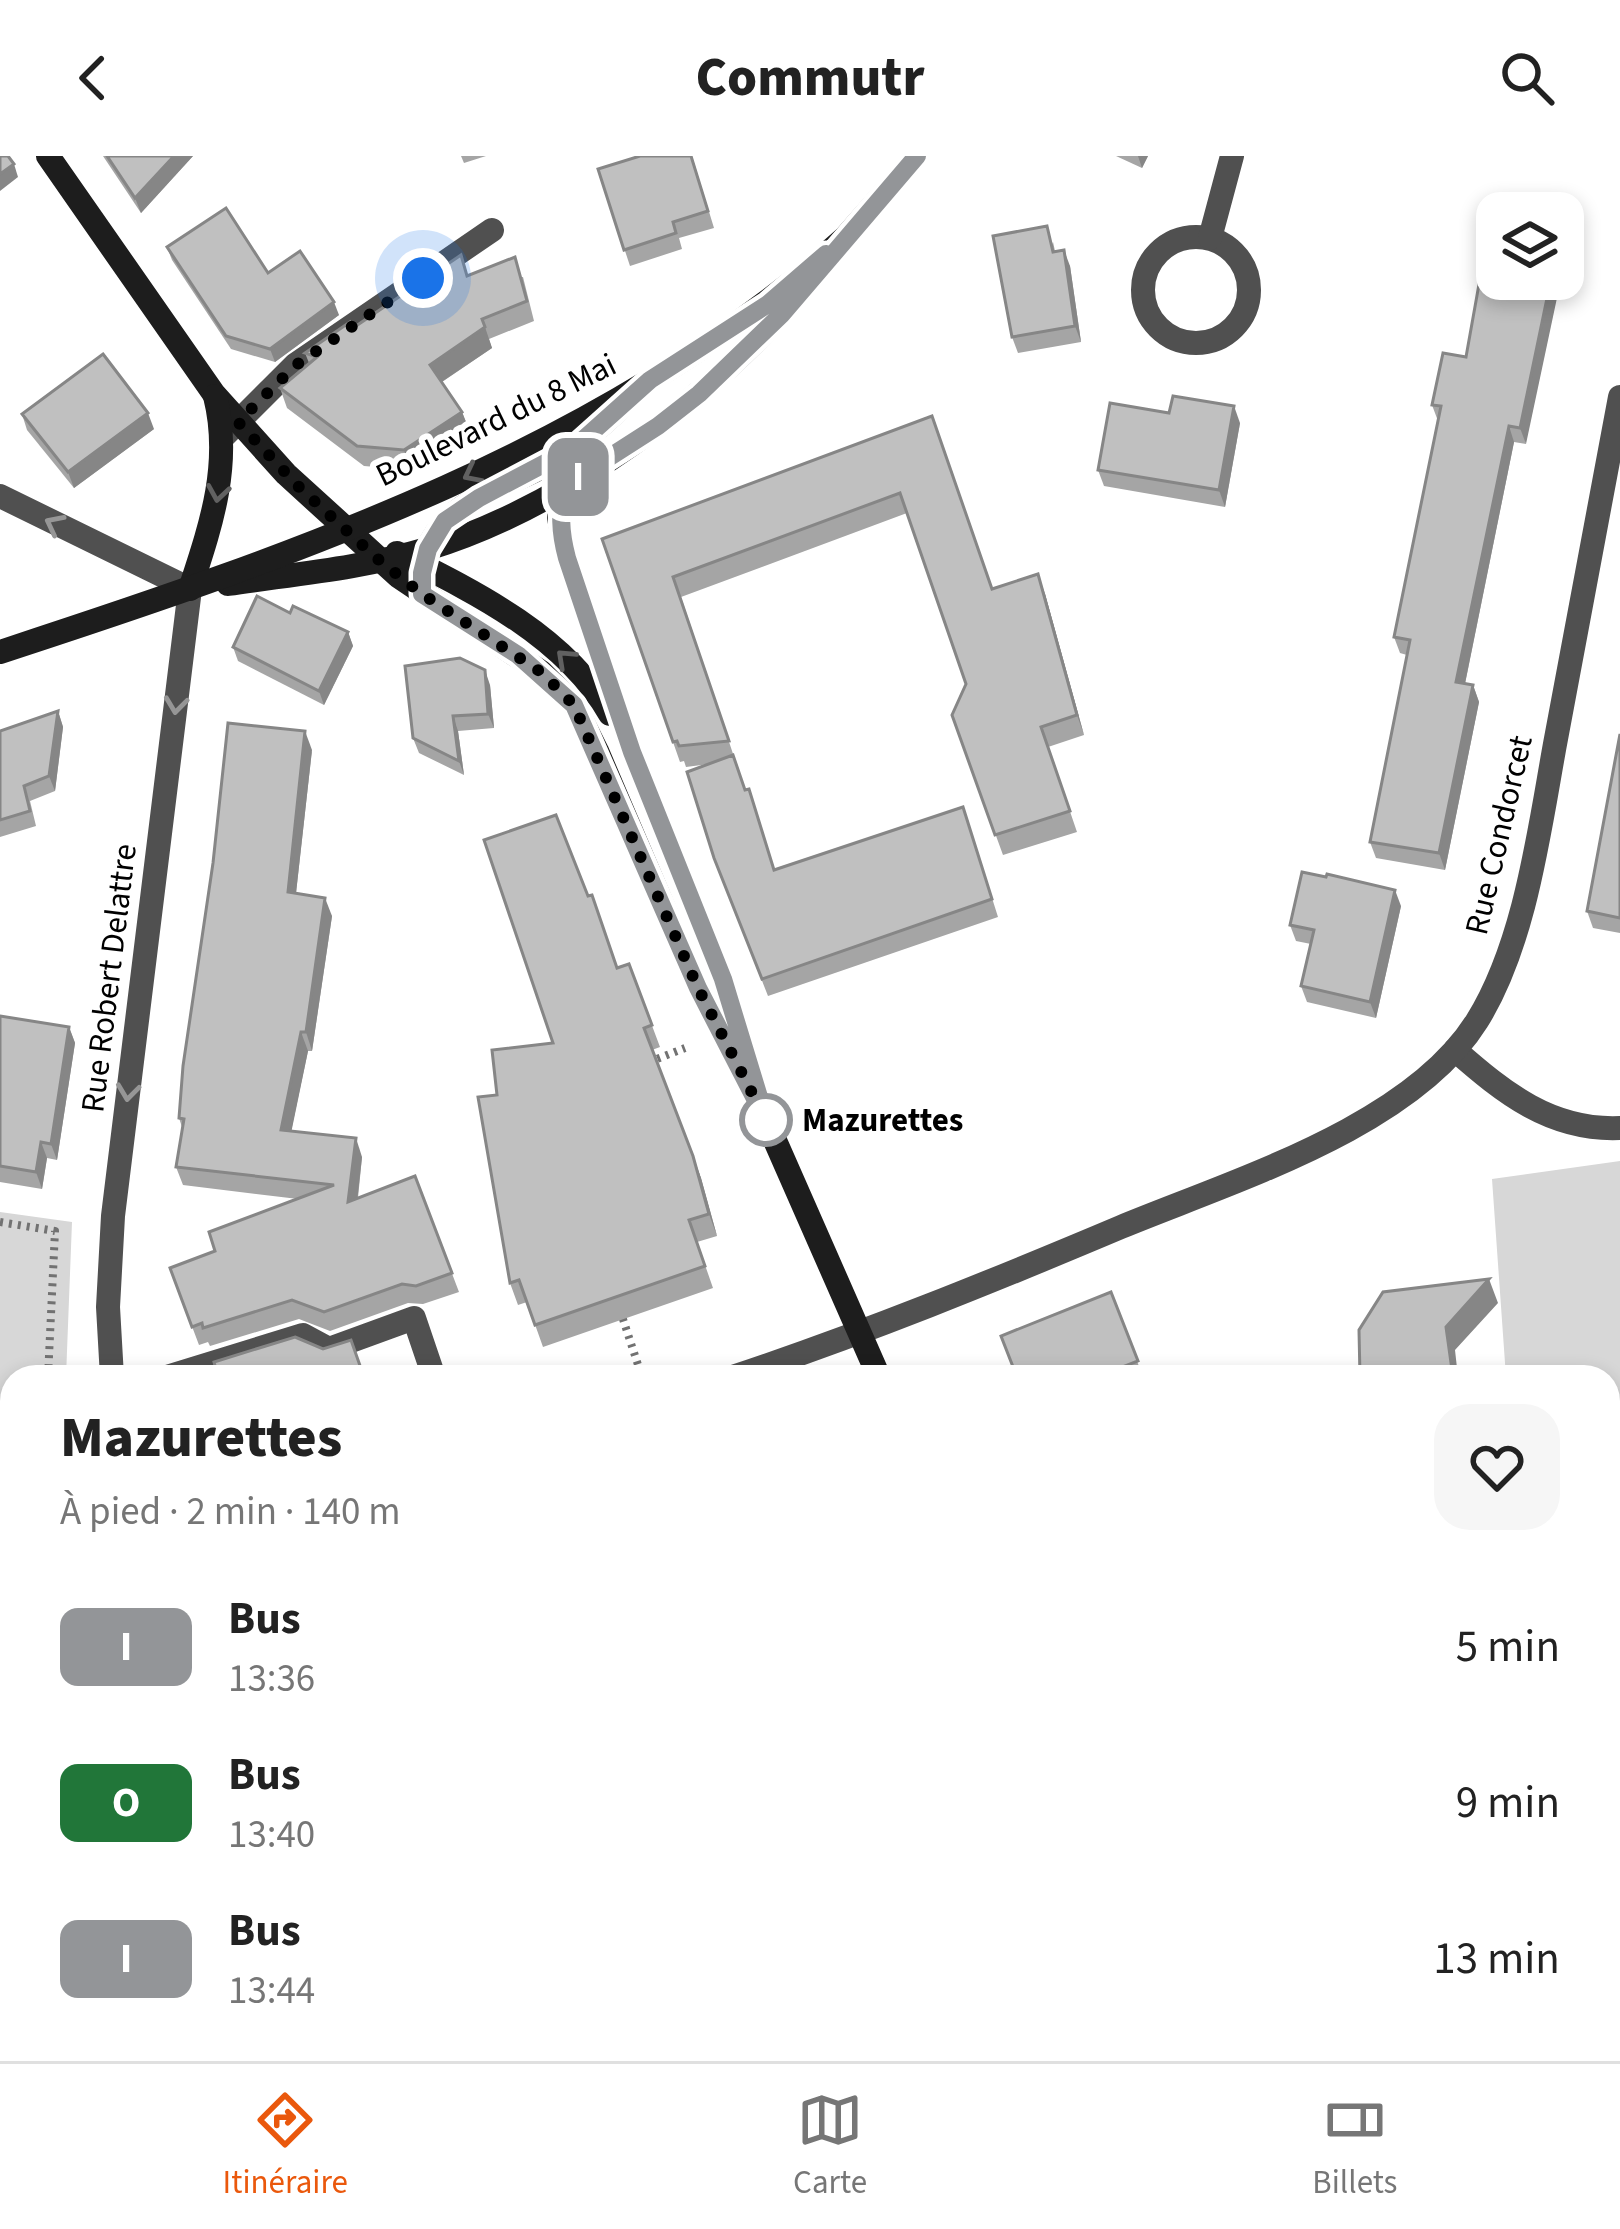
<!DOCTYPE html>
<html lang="fr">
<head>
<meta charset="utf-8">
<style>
  :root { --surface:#fff; --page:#f6f6f6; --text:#222; --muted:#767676; --line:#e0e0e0; --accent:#ea580c }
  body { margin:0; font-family:"Source Sans 3",sans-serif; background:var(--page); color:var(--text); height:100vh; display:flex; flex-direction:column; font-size:45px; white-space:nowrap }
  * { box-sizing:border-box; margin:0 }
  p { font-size:39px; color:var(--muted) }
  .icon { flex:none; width:66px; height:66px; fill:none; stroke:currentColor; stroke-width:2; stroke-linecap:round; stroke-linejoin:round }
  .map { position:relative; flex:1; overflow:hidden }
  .sheet { position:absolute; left:0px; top:1209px; width:1620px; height:696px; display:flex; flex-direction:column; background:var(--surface); border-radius:36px 36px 0 0; box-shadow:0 6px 18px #0003 }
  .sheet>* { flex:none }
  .badge { padding:0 24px; border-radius:18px; font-size:42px; line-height:78px }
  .controls { position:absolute; left:1476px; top:36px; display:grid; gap:24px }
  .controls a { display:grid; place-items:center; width:108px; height:108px; border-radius:24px; background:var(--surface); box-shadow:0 6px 18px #0003; font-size:60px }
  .you { position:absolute; width:60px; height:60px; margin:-30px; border:9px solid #fff; border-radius:50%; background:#1a73e8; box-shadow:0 0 0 18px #1a73e833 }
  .map>.badge { position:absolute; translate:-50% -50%; box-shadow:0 0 0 6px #fff }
  .round { display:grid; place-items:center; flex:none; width:126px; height:126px; border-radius:36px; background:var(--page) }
  .overview { display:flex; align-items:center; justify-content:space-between; height:204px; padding:0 60px }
  h1 { font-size:57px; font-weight:800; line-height:90px }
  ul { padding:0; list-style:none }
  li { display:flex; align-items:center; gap:36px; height:156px; padding:0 60px }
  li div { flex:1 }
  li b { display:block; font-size:45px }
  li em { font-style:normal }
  li .badge { min-width:132px; font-weight:700; text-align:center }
  header { display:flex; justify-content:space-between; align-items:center; height:156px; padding:0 60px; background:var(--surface); font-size:54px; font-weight:800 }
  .tabs { display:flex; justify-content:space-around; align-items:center; height:168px; border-top:3px solid var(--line); background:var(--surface); font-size:33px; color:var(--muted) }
  .tabs a { display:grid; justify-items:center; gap:6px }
  .tabs .on { color:var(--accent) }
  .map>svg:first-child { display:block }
  .green { fill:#d7d7d7 }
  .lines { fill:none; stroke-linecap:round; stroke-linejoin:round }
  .path { stroke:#727272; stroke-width:8; stroke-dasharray:3 6; stroke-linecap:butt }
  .lane { stroke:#505050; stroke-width:24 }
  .street { stroke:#505050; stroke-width:24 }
  .secondary { stroke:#1d1d1d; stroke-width:24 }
  .wall { fill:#a5a5a5 }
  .shaded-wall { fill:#868686 }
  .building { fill:#c0c0c0; stroke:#868686; stroke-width:3 }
  .oneway { stroke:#616161 }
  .oneway2 { stroke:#969696 }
  .line-casing { stroke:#fff; stroke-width:27 }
  .line { stroke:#939598; stroke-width:18 }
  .walk { stroke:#000; stroke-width:12; stroke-dasharray:0 21.6 }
  .stop-dot { fill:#fff; stroke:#939598; stroke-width:6 }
  .labels { text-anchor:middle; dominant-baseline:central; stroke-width:12; stroke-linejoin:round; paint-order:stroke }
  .street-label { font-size:33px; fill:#000; stroke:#fff }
  .stop-label { font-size:33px; font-weight:bold; fill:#000; stroke:#fff; text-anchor:start }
</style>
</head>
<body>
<header><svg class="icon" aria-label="back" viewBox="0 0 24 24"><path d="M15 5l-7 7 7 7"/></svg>Commutr<svg class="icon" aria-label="search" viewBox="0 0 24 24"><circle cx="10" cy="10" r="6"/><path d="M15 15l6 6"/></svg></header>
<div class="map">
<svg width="1620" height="1905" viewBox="0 0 1620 1905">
  <rect width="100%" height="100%" fill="#fff"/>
  <!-- green -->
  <g class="green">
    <path d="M 1620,1005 L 1620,1897 L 1608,1864 L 1608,1221 L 1506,1221 L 1492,1023 Z"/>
    <path d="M 0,1056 L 72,1066 L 66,1221 L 12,1221 L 12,1506 L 3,1517 L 12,1541 L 12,1893 L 55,1893 L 55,1905 L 0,1905 Z"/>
  </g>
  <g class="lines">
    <!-- path -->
    <g class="path">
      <path d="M 649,906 L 685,892"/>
      <path d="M 0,1066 L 55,1075 L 48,1221"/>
      <path d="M 620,1154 L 642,1221"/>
      <path d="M 0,1494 L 12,1462"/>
      <path d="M 0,1508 L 12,1511"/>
      <path d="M 0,1847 L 5,1871 L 3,1905"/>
      <path d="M 23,1905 L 23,1893"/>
    </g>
    <!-- lane -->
    <path class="lane" d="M 167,1221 L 303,1179 L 329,1193 L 414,1162 L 434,1221"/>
    <!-- street -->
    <g class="street">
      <circle cx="1196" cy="134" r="53"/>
      <path d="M 1210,82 L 1232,0"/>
      <path d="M 223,281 L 295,209 L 492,74"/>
      <path d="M 0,340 L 190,433 L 113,1060 L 108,1151 L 112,1221"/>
      <path d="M 1455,894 C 1504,937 1551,975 1620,972"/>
      <path d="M 733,1221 C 865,1177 993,1125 1121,1071 C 1232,1025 1411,971 1477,865 C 1525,788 1539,676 1555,588 C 1577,472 1598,356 1620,241"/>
      <path d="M 318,1893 L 322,1905"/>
      <path d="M 807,1893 L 811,1905"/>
    </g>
    <!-- secondary -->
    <g class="secondary">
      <path d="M 48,0 L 214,238 L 286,318 L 398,420 L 541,516 L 574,549 L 597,595 L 698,832 L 766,964 L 879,1221"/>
      <path d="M 838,90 L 917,0"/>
      <path d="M 566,329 L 559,362 L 567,402 L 632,596 L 723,823 L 750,911"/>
      <path d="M 427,395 C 447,342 512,330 555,304 C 580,289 601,270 622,250"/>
      <path d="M 397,397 C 475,436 565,480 610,558"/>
      <path d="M 228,428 C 295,418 363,412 427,393 C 562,352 712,242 801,135"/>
      <path d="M 190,433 C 211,369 232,308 215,240"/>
      <path d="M 0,496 C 297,399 609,292 846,81"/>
      <path d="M 1125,1893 L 1129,1905"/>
    </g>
  </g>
  <!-- wall -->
  <g class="wall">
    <path d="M 103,0 L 193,0 L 141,57 Z"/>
    <path d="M 461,0 L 486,0 L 464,7 Z"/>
    <path d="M 692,0 L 714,72 L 679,82 L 682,93 L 630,110 L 598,13 Z"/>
    <path d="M 1116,0 L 1148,0 L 1142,12 Z"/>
    <path d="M 1053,86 L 1055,95 L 1070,110 L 1081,186 L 1018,197 L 1012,181 Z"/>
    <path d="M 1486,89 L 1526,288 L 1514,286 L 1465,528 L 1473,529 L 1479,546 L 1445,714 L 1376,702 L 1370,686 L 1407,499 L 1400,497 L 1394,481 L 1438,265 L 1432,249 L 1466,201 Z"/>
    <path d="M 167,91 L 268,117 L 339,159 L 275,206 L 231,193 L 172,104 Z"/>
    <path d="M 468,119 L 523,121 L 534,165 L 489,183 L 492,192 L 442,226 L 462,256 L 470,276 L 411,314 L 364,310 L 287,252 L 280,232 L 309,207 L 305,197 L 353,172 Z"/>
    <path d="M 22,258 L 154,273 L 74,332 L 27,274 Z"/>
    <path d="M 932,260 L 992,432 L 1045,438 L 1084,579 L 1048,591 L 1077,676 L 1003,699 L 952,559 L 966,528 L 907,357 L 681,441 L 745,634 L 775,714 L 969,669 L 998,761 L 768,840 L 714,702 L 709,608 L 686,611 L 684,605 L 680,606 L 602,383 Z"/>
    <path d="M 1240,267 L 1225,351 L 1104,330 L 1098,314 Z"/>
    <path d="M 290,457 L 348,476 L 353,490 L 324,549 L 238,505 L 233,491 Z"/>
    <path d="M 490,529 L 494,572 L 458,575 L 464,619 L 419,597 L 413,582 Z"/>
    <path d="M 58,555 L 63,571 L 55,635 L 30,645 L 36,670 L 0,681 L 0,575 Z"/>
    <path d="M 1620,578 L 1620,777 L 1593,772 L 1587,755 Z"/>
    <path d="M 312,594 L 296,737 L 332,760 L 312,895 L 308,895 L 291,975 L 362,1001 L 358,1042 L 415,1020 L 459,1136 L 423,1148 L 408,1147 L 330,1175 L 299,1163 L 210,1190 L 208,1186 L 199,1189 L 170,1112 L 215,1095 L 298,1043 L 183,1029 L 176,1011 L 182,971 L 179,962 Z"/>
    <path d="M 588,740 L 618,812 L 629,808 L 660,891 L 652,894 L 701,1022 L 717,1080 L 697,1086 L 713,1132 L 543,1191 L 527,1146 L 518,1149 L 510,1127 L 497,939 L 553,887 Z"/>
    <path d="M 1401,750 L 1376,862 L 1307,846 L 1301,830 L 1311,788 L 1296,785 L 1290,769 Z"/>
    <path d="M 0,860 L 69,871 L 75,887 L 57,1004 L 47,1002 L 42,1033 L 0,1026 Z"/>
    <path d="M 1111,1136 L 1143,1221 L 1016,1221 Z"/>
  </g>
  <!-- shaded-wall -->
  <g class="shaded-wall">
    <path d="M 174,0 L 193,0 L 141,57 L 135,42 Z"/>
    <path d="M 1138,0 L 1148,0 L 1142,12 Z"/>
    <path d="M 14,8 L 18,21 L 0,35 L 0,18 Z"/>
    <path d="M 1064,94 L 1070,110 L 1081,186 L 1075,170 Z"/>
    <path d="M 1551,123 L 1561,123 L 1526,288 L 1520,272 Z"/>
    <path d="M 334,146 L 339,159 L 275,206 L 270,193 Z"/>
    <path d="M 485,171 L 492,192 L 437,229 L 430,209 Z"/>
    <path d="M 1234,250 L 1240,267 L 1225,351 L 1219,334 Z"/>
    <path d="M 462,256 L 470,276 L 411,314 L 404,294 Z"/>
    <path d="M 148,257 L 154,273 L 74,332 L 68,316 Z"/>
    <path d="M 1509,270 L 1514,286 L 1462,542 L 1456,526 Z"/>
    <path d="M 1038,418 L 1045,438 L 1084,579 L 1077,559 Z"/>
    <path d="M 348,476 L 353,490 L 324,549 L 319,535 Z"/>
    <path d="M 485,514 L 490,529 L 494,572 L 488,558 Z"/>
    <path d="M 1473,529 L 1479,546 L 1445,714 L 1439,697 Z"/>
    <path d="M 58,555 L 63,571 L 55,635 L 49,620 Z"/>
    <path d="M 453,560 L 458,575 L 464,619 L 459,605 Z"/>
    <path d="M 305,575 L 312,594 L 294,755 L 288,736 Z"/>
    <path d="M 1395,734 L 1401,750 L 1376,862 L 1370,846 Z"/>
    <path d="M 325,742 L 332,760 L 312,895 L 306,876 Z"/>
    <path d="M 69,871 L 75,887 L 57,1004 L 51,988 Z"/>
    <path d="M 301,876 L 308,895 L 288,992 L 281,974 Z"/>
    <path d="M 356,982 L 362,1001 L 355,1064 L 348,1046 Z"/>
    <path d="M 41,986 L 47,1002 L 42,1033 L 36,1016 Z"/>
    <path d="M 693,1000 L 701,1022 L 717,1080 L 709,1058 Z"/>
    <path d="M 1489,1123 L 1498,1147 L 1455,1194 L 1458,1221 L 1453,1221 L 1446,1171 Z"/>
  </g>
  <!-- building -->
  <g class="building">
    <path d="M 0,0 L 8,0 L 14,8 L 0,18 Z"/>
    <path d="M 107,0 L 174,0 L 135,42 Z"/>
    <path d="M 640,0 L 691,0 L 708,55 L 673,66 L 676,77 L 624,94 L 598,13 Z"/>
    <path d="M 226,52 L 268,117 L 300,95 L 334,146 L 270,193 L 226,180 L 167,91 Z"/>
    <path d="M 1047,70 L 1053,96 L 1064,94 L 1075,170 L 1012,181 L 993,80 Z"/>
    <path d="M 1486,89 L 1497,92 L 1497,123 L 1551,123 L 1520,272 L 1509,270 L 1456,526 L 1473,529 L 1439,697 L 1370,686 L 1410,484 L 1394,481 L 1441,250 L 1432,249 L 1443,197 L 1466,201 Z"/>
    <path d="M 461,99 L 467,120 L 515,101 L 527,145 L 482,163 L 485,171 L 430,209 L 462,256 L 404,294 L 357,290 L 280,232 L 317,201 L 305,197 L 350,166 L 353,172 Z"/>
    <path d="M 103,198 L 148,257 L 68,316 L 22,258 Z"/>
    <path d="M 1173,240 L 1234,250 L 1219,334 L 1098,314 L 1110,247 L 1169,257 Z"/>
    <path d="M 932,260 L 992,433 L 1038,418 L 1077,559 L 1041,571 L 1070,655 L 995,679 L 952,559 L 966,528 L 900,337 L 673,421 L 729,585 L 679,590 L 677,585 L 673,586 L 602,383 Z"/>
    <path d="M 257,440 L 290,457 L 293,450 L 348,476 L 319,535 L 233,491 Z"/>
    <path d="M 460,502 L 485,514 L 488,558 L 453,560 L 459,605 L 413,582 L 405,510 Z"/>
    <path d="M 58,555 L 49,620 L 24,630 L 30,655 L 0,664 L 0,575 Z"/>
    <path d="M 228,567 L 305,575 L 288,736 L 325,742 L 306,876 L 301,876 L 281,974 L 356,982 L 348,1046 L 415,1020 L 452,1117 L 416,1130 L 402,1128 L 324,1156 L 292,1144 L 203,1172 L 202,1167 L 192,1171 L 170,1112 L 215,1095 L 209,1076 L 334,1029 L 176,1011 L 184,963 L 179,962 L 183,910 L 213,707 Z"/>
    <path d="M 1620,578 L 1620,762 L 1587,755 Z"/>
    <path d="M 733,599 L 745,634 L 749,633 L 774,714 L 963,651 L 992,743 L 762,823 L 714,702 L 687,616 Z"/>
    <path d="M 556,659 L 588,740 L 592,739 L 617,812 L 629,808 L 652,869 L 644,872 L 693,1000 L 709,1058 L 689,1064 L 705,1110 L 535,1169 L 519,1124 L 510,1127 L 478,941 L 497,939 L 492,894 L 553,887 L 484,684 Z"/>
    <path d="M 1302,716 L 1326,721 L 1327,718 L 1395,734 L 1370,846 L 1301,830 L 1314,774 L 1290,769 Z"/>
    <path d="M 0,860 L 69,871 L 51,988 L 41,986 L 36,1016 L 0,1010 Z"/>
    <path d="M 1489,1123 L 1446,1171 L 1453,1221 L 1360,1221 L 1359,1174 L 1383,1136 Z"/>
    <path d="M 1111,1136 L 1138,1205 L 1097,1221 L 1017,1221 L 1001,1180 Z"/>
    <path d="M 295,1181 L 323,1193 L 351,1184 L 364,1221 L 218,1221 L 214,1206 Z"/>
    <path d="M 170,1893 L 252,1893 L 257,1905 L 166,1905 L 164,1901 L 172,1899 Z"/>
    <path d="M 387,1893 L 473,1893 L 477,1905 L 391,1905 Z"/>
    <path d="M 643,1893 L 721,1893 L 726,1905 L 647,1905 Z"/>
    <path d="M 891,1893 L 976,1893 L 980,1905 L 896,1905 Z"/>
    <path d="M 1179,1893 L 1297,1893 L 1302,1905 L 1183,1905 Z"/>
  </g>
  <!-- one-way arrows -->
  <defs><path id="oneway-chevron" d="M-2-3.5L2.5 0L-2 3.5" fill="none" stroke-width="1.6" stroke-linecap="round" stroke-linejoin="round" transform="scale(3)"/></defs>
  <g class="oneway">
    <use href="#oneway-chevron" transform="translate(472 318) rotate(153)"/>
    <use href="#oneway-chevron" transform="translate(218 337) rotate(99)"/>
    <use href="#oneway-chevron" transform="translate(565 502) rotate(-137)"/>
  </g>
  <g class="oneway2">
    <use href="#oneway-chevron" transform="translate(54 368) rotate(-153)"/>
    <use href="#oneway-chevron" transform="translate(176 549) rotate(97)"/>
    <use href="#oneway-chevron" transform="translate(128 936) rotate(97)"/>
  </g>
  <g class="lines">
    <defs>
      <path id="line" d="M 826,98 L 768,148 L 650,224 L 574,292 L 479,342 L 445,365 L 428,393 L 422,417 L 422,438 L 518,499 L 574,549 L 698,832 L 766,964 L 723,823 L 632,596 L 567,402 C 560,376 559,355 566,329 L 658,270 L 699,238 L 782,158 L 917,0"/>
    </defs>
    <!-- line casing -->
    <use href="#line" class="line-casing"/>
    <!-- line -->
    <use href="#line" class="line"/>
    <!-- walk -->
    <path class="walk" d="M 423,122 L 296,209 L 238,266 L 301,333 L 380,405 L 422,438 L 541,516 L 574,549 L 698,832 L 766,964"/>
  </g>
  <!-- markers -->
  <circle class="stop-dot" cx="766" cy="964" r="24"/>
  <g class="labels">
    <!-- street labels -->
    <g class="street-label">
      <text transform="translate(496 264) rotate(-26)">Boulevard du 8 Mai</text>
      <text transform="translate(1499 679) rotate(-77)">Rue Condorcet</text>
      <text transform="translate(109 822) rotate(-83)">Rue Robert Delattre</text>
    </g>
    <!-- stop labels -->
    <g class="stop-label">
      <text x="802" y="964">Mazurettes</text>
    </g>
  </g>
</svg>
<div class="controls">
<a><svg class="icon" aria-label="layers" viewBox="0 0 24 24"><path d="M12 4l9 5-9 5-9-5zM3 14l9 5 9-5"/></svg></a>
</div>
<div class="you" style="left:423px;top:122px"></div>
<b class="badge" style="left:578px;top:321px;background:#939598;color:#fff">I</b>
<section class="sheet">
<div class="overview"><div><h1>Mazurettes</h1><p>À pied · 2 min · 140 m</p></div><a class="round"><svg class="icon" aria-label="heart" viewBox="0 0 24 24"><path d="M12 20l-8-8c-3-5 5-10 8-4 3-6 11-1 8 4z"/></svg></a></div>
<ul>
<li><span class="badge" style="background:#939598;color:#fff">I</span><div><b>Bus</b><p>13:36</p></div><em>5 min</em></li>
<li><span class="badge" style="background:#217639;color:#fff">O</span><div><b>Bus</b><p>13:40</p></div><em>9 min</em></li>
<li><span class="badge" style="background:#939598;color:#fff">I</span><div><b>Bus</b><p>13:44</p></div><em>13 min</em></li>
</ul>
</section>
</div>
<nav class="tabs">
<a class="on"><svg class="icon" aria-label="directions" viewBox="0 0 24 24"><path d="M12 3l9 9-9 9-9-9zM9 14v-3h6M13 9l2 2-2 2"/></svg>Itinéraire</a>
<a><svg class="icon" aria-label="map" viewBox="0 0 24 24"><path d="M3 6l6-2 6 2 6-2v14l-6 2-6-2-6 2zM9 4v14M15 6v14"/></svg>Carte</a>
<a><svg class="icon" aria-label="tickets" viewBox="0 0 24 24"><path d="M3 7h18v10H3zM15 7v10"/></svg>Billets</a>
</nav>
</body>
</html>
